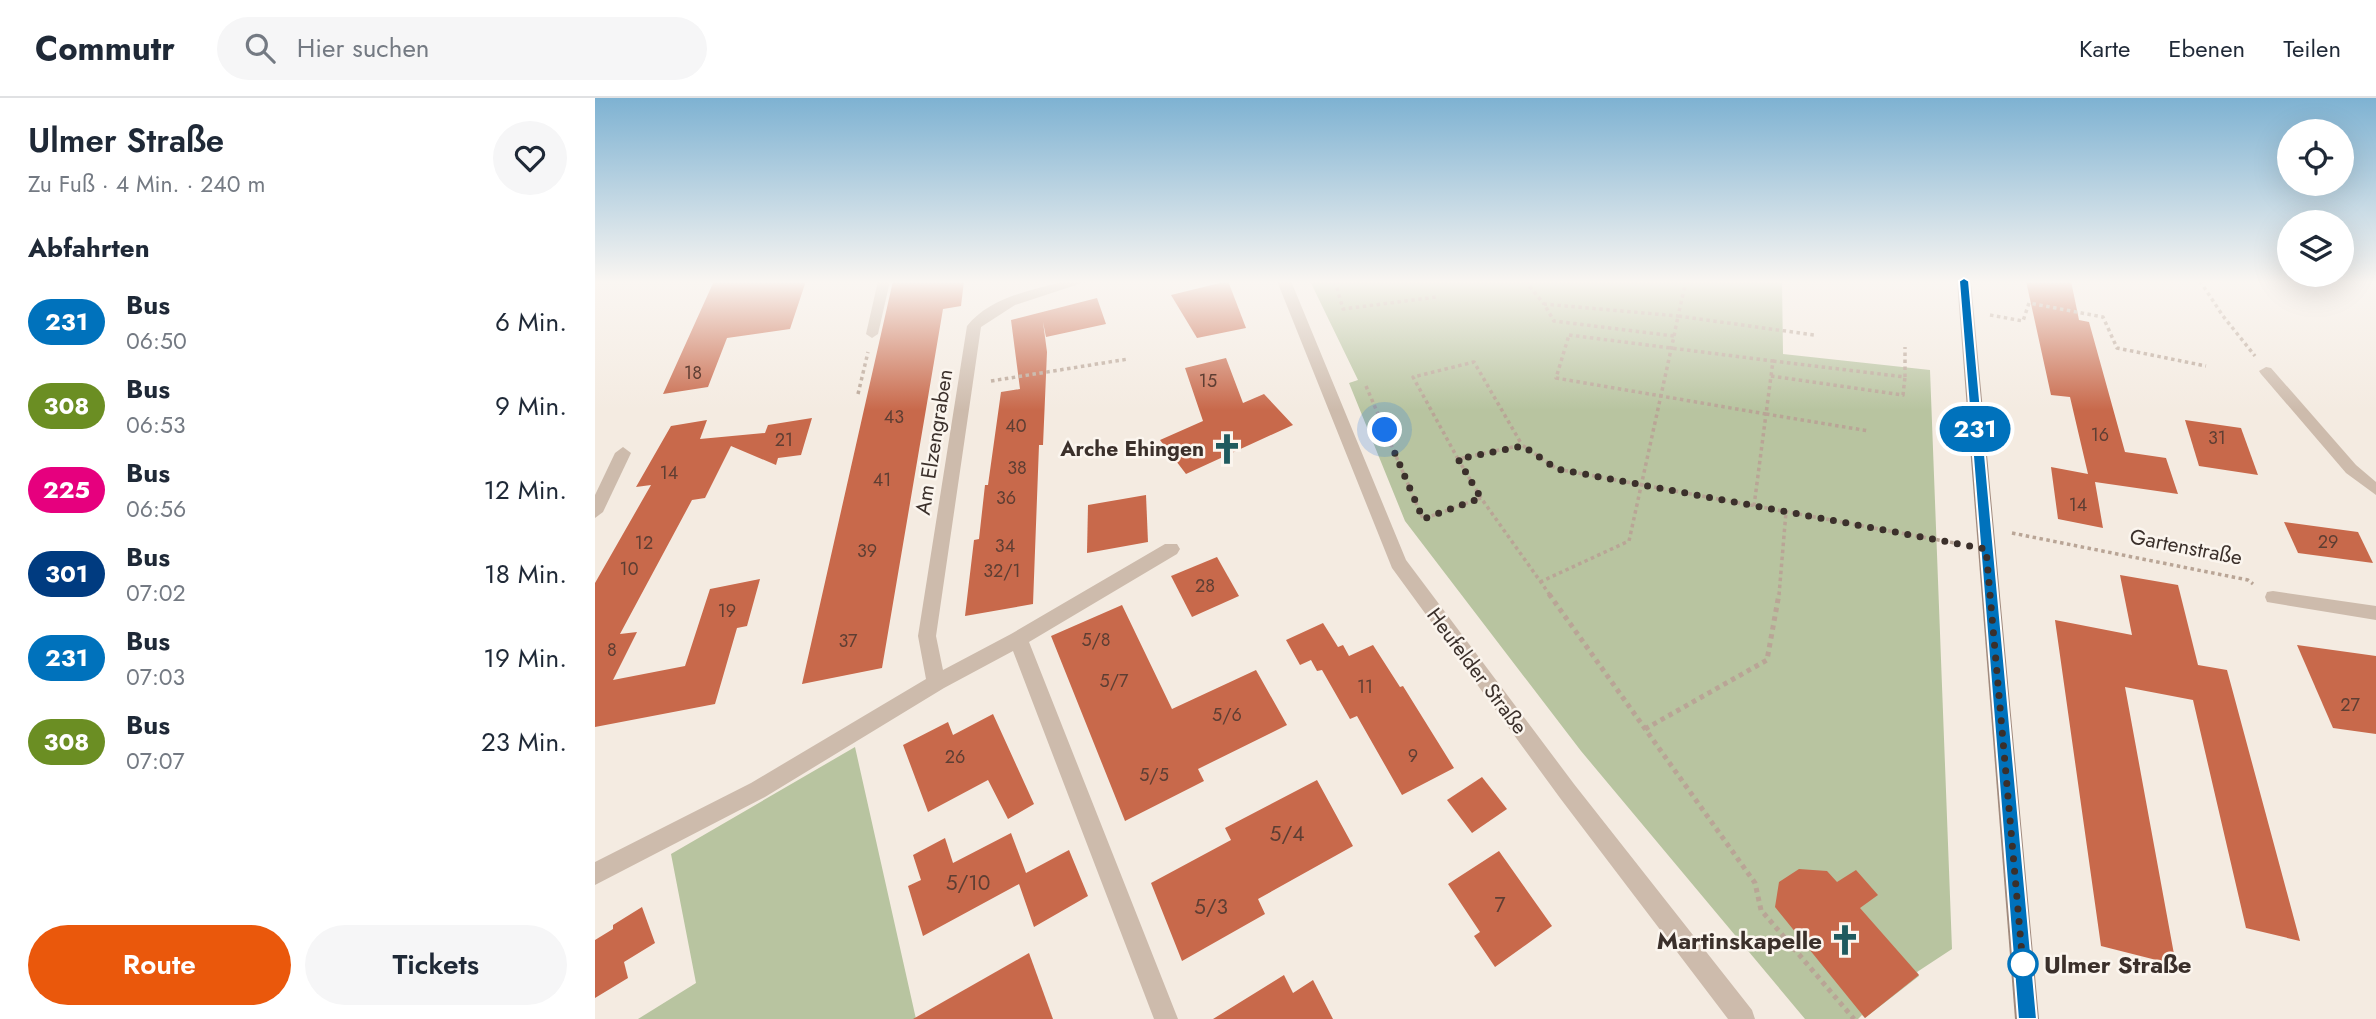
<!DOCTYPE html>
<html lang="de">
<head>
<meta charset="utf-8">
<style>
  :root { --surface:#fff; --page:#f6f6f7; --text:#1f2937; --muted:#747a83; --line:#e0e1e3; --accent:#ea580c }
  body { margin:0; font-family:Jost,sans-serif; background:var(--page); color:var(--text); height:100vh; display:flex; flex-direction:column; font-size:26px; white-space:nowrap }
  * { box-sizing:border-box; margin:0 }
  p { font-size:23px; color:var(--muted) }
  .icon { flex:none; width:38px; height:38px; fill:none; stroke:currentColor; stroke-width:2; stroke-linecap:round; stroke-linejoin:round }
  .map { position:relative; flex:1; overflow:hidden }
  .details { display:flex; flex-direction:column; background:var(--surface); width:595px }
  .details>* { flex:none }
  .badge { padding:0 14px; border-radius:23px; font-size:24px; line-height:46px }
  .tools { position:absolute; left:1682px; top:21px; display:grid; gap:14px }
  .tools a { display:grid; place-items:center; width:77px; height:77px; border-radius:50%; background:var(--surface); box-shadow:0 7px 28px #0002; font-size:35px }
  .you { position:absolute; width:35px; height:35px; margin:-18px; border:5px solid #fff; border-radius:50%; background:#1a73e8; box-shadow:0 0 0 10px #1a73e833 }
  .map>.badge { position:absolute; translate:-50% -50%; box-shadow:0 0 0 4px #fff }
  h2 { padding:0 28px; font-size:26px; line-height:63px }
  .round { display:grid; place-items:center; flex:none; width:74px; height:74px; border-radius:37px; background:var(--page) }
  .summary { display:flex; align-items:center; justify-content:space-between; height:119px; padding:0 28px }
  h1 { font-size:33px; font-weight:600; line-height:52px }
  .cta { display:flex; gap:14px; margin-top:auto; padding:14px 28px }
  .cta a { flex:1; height:80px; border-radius:42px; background:var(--accent); color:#fff; font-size:28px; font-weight:600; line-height:80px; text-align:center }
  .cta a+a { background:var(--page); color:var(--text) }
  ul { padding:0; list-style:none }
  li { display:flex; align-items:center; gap:21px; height:84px; padding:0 28px }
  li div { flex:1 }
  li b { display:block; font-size:26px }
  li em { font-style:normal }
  li .badge { min-width:77px; font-weight:700; text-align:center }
  header { display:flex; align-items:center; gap:42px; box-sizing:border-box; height:98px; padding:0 35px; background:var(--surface); border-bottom:2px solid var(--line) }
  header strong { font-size:33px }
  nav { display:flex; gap:38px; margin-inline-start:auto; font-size:24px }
  .search { width:490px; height:63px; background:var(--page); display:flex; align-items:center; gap:18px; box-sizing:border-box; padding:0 24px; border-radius:38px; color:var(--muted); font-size:26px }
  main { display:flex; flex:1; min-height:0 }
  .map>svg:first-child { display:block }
  .green { fill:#b8c4a0 }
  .building { fill:#c8694b }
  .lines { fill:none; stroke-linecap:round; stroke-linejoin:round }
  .path-far1 { stroke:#b9a596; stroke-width:3.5; stroke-dasharray:3.5 3.5; stroke-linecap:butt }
  .path { stroke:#b9a596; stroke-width:5; stroke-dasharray:4.5 4.5; stroke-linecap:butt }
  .lane { fill:#cdbbac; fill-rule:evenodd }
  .street { fill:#cdbbac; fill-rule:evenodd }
  .secondary { fill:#a18a7d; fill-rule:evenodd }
  .line { fill:#0072bc; stroke:#fff; stroke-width:2 }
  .walk { stroke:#3b302b; stroke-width:7; stroke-dasharray:0 12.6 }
  .stop-dot { fill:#fff; stroke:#0072bc; stroke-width:3.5 }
  .labels { text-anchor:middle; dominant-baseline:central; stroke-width:5; stroke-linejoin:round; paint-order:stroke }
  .number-label { font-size:18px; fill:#5e3e33 }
  .street-label { font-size:21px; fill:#3b302b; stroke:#fbf5ee }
  .poi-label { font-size:21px; font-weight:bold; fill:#3b302b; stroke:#fbf5ee; text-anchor:end }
  .near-number-label { font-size:21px; fill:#5e3e33 }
  .near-poi-label { font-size:24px; font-weight:bold; fill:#3b302b; stroke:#fbf5ee; text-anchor:end }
  .near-stop-label { font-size:24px; font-weight:bold; fill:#3b302b; stroke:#fbf5ee; text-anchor:start }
</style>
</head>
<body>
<header>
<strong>Commutr</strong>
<div class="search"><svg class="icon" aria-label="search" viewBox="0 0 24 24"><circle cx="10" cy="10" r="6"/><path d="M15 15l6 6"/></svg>Hier suchen</div>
<nav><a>Karte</a><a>Ebenen</a><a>Teilen</a></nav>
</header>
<main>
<section class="details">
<div class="summary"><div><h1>Ulmer Straße</h1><p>Zu Fuß · 4 Min. · 240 m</p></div><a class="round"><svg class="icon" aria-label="heart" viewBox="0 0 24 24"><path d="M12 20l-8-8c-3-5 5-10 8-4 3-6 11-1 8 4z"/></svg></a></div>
<h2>Abfahrten</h2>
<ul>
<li><span class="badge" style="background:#0072bc;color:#fff">231</span><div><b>Bus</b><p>06:50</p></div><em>6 Min.</em></li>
<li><span class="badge" style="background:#6b8e23;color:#fff">308</span><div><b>Bus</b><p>06:53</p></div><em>9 Min.</em></li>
<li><span class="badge" style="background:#e6007e;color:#fff">225</span><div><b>Bus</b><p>06:56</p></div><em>12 Min.</em></li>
<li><span class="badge" style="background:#003b80;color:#fff">301</span><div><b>Bus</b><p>07:02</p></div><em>18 Min.</em></li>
<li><span class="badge" style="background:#0072bc;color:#fff">231</span><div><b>Bus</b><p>07:03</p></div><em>19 Min.</em></li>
<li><span class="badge" style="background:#6b8e23;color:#fff">308</span><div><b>Bus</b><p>07:07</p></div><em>23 Min.</em></li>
</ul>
<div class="cta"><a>Route</a><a>Tickets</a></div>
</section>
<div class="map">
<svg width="1781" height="921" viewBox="0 0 1781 921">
  <rect width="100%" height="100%" fill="#f4ebe1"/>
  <!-- green -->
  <g class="green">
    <path d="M 715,183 L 1187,183 L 1188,256 L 1335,272 L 1357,851 L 1322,874 L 1324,878 L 1270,920 L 1267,917 L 1263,921 L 1210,921 L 986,653 L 810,423 L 754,285 L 763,282 Z"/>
    <path d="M 260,649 L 321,921 L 43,921 L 101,885 L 76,756 Z"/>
  </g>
  <!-- building -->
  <g class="building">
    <path d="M 119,183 L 211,183 L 195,231 L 132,240 L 113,289 L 68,296 Z"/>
    <path d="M 298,183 L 369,183 L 366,208 L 348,211 L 287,570 L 207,586 Z"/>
    <path d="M 633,183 L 651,230 L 602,240 L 576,197 Z"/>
    <path d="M 1431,183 L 1476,183 L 1484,222 L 1494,224 L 1530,354 L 1571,360 L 1583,396 L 1500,384 L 1508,430 L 1463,421 L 1456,369 L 1493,376 L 1475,299 L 1456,297 Z"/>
    <path d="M 502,200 L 511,226 L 451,239 L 448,224 L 452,254 L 448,347 L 444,347 L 438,506 L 370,518 L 379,442 L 384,441 L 390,387 L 393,387 L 406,294 L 425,291 L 416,222 Z"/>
    <path d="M 631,260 L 648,305 L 669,296 L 698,327 L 591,376 L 565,342 L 608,323 L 590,270 Z"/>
    <path d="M 217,320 L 206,357 L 183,360 L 181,367 L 136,348 L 110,400 L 97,402 L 25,536 L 42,534 L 18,582 L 90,568 L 115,491 L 165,481 L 152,528 L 142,530 L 120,606 L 0,629 L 0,485 L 56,387 L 41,389 L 76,328 L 112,322 L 105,341 L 170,335 L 173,327 Z"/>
    <path d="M 1590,322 L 1646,330 L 1663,377 L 1604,368 Z"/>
    <path d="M 551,397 L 553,444 L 492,455 L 493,407 Z"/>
    <path d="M 1689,424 L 1763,434 L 1778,465 L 1703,455 Z"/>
    <path d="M 622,459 L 644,498 L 597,519 L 576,478 Z"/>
    <path d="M 1525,477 L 1583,487 L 1603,567 L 1632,572 L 1705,843 L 1651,830 L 1598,602 L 1530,589 L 1581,867 L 1506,848 L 1460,522 L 1537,537 Z"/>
    <path d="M 527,507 L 577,611 L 661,572 L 692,627 L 603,671 L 609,683 L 530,723 L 456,538 Z"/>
    <path d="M 728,525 L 743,549 L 748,547 L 754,558 L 778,547 L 805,589 L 808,588 L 859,670 L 807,697 L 762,618 L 755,621 L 727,572 L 722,573 L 716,562 L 705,567 L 691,542 Z"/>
    <path d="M 1702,547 L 1781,558 L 1781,636 L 1738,630 Z"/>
    <path d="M 398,616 L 439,706 L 413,721 L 393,682 L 333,714 L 308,647 L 353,624 L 358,637 Z"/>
    <path d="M 887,679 L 912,711 L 877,735 L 852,702 Z"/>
    <path d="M 722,682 L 758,748 L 663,801 L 670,816 L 587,863 L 556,785 L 636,742 L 630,730 Z"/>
    <path d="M 416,735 L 431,775 L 474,752 L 493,798 L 439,829 L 424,786 L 328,838 L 313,788 L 326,782 L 318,757 L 350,740 L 358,765 Z"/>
    <path d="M 904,753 L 957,828 L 900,869 L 879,838 L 885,834 L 853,786 Z"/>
    <path d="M 1204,771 L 1232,773 L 1242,784 L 1261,772 L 1283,797 L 1265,810 L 1324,877 L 1270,920 L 1180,809 L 1184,784 Z"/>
    <path d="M 47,809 L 60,845 L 29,864 L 33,880 L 0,900 L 0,842 L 18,831 L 18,827 Z"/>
    <path d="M 434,855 L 458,921 L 318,921 Z"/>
    <path d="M 689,877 L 698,895 L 718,882 L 738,921 L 618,921 Z"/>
  </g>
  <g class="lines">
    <!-- path-far1 -->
    <g class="path-far1">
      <path d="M 740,183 L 748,211 L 841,199"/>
      <path d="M 930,183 L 949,206"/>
      <path d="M 1605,183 L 1628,218 L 1660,258"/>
      <path d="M 1395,217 L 1428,223 L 1434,205 L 1508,219 L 1522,250 L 1611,268"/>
      <path d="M 974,237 L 1178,263 L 1171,316 L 961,280 Z"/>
      <path d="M 1079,238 L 1083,218 L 1219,237"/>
      <path d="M 1178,263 L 1310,279 L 1310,249"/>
      <path d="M 1176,278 L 1308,297 L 1310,279"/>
      <path d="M 396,283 L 533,261"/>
      <path d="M 771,288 L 828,421 L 886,400"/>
      <path d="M 263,296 L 273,254"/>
      <path d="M 1171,316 L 1274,333"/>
      <path d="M 863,361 L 818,279 L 879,264 L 927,347"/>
      <path d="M 1159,408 L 1171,316"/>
      <path d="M 1417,435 L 1653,482 L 1658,486"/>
      <path d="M 945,484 L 1034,443 L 1079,238 L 959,223 L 949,206 L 1083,218 L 1091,183"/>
      <path d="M 955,497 L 886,400 L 863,361 L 927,347 L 962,371 L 1365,446"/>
      <path d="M 1184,497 L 1191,414"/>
    </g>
    <!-- path -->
    <g class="path">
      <path d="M 954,496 L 1160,785 L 1166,812 L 1259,921"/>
      <path d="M 1050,631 L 1172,562 L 1184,496"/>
    </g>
    <!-- lane -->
    <g class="lane">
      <path d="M 283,183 L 295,183 L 283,236 L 277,240 L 271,236 Z"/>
      <path d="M 1671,269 L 1676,270 L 1761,367 L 1781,384 L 1781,397 L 1751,375 L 1666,276 L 1664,273 Z"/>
      <path d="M 1678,493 L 1781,508 L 1781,522 L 1672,504 L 1670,499 L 1672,494 Z"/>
    </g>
    <!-- street -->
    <g class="street">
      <path d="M 471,183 L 493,183 L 420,207 L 386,229 L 341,538 L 348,572 L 416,536 L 570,446 L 582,446 L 585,451 L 582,456 L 434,544 L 583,921 L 559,921 L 418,553 L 349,590 L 170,699 L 0,787 L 0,764 L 156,685 L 331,581 L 323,538 L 372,228 C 395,199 437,192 471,183 Z"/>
      <path d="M 682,183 L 696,183 L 811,462 L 979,686 L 1157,912 L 1160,921 L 1133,921 L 965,700 L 797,470 Z"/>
      <path d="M 28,349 L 36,355 L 8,414 L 0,420 L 0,397 L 20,355 Z"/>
    </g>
    <!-- secondary -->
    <path class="secondary" d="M 1362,183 L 1376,183 L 1444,921 L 1420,921 Z"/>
  </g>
  <!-- sky -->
  <linearGradient id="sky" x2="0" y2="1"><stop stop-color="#7eb2d2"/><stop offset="0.59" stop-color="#faf6f2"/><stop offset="1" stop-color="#faf6f2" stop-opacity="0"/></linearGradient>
  <rect width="1781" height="312" fill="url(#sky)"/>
  <!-- line -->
  <path class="line" d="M 1369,180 L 1374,183 L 1442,921 L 1423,921 L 1364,183 Z"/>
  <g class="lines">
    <!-- walk -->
    <path class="walk" d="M 790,332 L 828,421 L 886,400 L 863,361 L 928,348 L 962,371 L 1391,451 L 1428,868 L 1428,866"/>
  </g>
  <!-- icons -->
  <defs>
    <symbol id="church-bare" viewBox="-9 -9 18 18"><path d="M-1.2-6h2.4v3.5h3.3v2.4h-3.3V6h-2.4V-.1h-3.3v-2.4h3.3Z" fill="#1f5a5e" stroke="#fbf5ee" stroke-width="2.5" paint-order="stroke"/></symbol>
  </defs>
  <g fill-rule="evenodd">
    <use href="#church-bare" x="610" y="329" width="44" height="44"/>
    <use href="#church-bare" x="1228" y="820" width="44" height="44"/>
  </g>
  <!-- markers -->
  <circle class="stop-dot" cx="1428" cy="866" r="14"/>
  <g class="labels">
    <!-- number labels -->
    <g class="number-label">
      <text x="98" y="275">18</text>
      <text x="613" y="283">15</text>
      <text x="299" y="319">43</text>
      <text x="421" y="328">40</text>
      <text x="1505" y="337">16</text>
      <text x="1622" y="340">31</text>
      <text x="189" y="342">21</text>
      <text x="422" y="370">38</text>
      <text x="74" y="375">14</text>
      <text x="287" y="382">41</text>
      <text x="411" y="400">36</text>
      <text x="1483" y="407">14</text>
      <text x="1733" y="444">29</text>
      <text x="49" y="445">12</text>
      <text x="410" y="448">34</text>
      <text x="272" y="453">39</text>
      <text x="34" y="471">10</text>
      <text x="407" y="473">32/1</text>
      <text x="610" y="488">28</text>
      <text x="132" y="513">19</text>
      <text x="501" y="542">5/8</text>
      <text x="253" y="543">37</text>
      <text x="17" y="552">8</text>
      <text x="519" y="583">5/7</text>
      <text x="770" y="589">11</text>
      <text x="1755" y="607">27</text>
      <text x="632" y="617">5/6</text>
      <text x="818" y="658">9</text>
      <text x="360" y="659">26</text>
      <text x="559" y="677">5/5</text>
    </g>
    <!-- street labels -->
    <g class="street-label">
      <text transform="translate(339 344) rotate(-81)">Am Elzengraben</text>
      <text transform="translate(1591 449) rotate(11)">Gartenstraße</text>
      <text transform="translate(882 573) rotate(53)">Heufelder Straße</text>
    </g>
    <!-- poi labels -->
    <g class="poi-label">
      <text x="609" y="351">Arche Ehingen</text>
    </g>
    <!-- near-number labels -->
    <g class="near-number-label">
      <text x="692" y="736">5/4</text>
      <text x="373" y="785">5/10</text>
      <text x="905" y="807">7</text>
      <text x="616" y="809">5/3</text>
    </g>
    <!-- near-poi labels -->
    <g class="near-poi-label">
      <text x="1227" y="842">Martinskapelle</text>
    </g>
    <!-- near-stop labels -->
    <g class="near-stop-label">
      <text x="1449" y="866">Ulmer Straße</text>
    </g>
  </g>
</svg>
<div class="tools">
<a><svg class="icon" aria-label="locate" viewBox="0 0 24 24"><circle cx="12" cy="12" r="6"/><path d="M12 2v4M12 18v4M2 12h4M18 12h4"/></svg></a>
<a><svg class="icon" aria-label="layers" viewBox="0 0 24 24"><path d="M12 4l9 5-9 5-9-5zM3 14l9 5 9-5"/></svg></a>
</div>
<div class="you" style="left:790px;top:332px"></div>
<b class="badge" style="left:1380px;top:331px;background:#0072bc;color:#fff">231</b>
</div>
</main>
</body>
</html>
